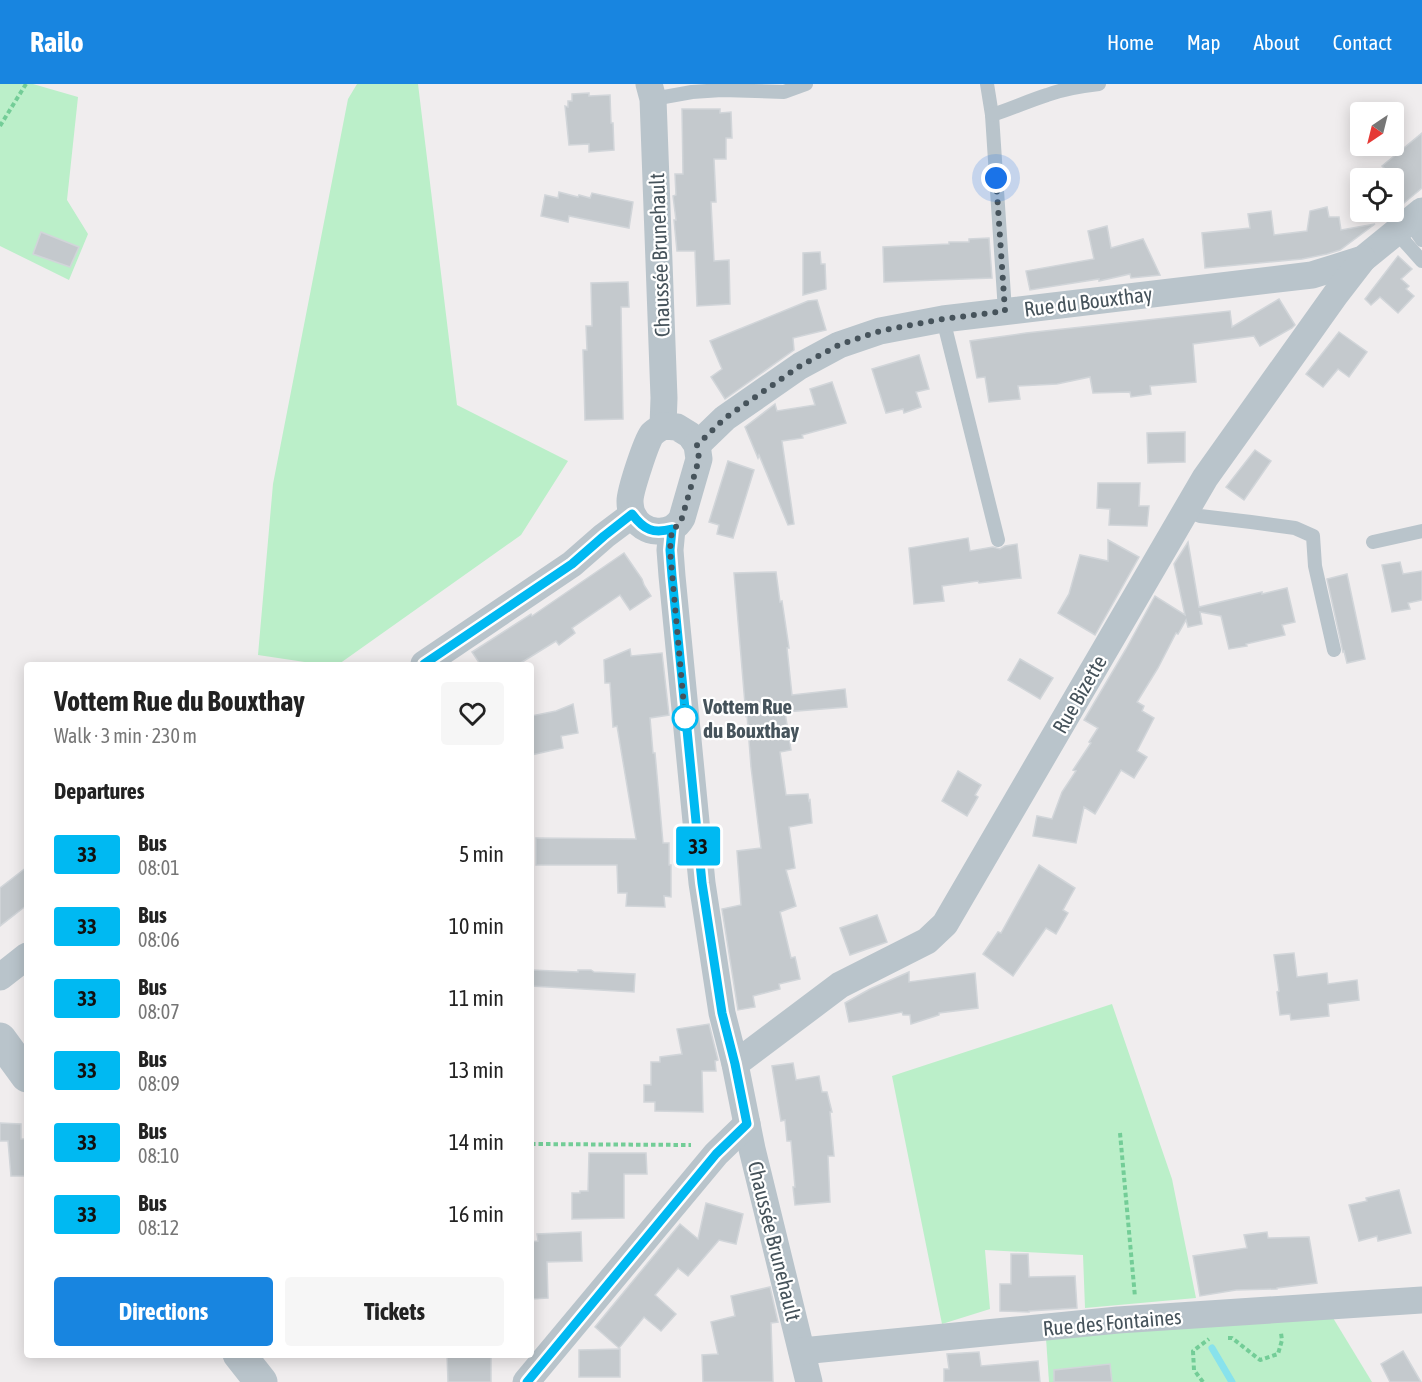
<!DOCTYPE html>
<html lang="en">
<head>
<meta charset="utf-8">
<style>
  :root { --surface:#fff; --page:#f6f6f6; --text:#222; --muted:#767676; --accent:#1885e0 }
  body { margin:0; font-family:"Asap Condensed",sans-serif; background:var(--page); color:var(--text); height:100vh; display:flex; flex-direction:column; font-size:22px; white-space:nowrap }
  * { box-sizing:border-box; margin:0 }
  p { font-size:20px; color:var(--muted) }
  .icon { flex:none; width:33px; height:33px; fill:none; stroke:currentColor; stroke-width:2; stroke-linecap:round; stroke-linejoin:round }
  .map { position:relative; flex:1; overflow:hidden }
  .drawer { position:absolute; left:24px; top:578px; width:510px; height:696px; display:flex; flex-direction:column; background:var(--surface); border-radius:6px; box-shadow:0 3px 15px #0003 }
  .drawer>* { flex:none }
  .badge { padding:0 12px; border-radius:4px; font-size:21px; line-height:39px }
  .needle { width:39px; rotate:215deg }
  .tools { position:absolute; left:1350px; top:18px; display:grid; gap:12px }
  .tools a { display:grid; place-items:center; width:54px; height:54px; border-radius:6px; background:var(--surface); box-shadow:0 3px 15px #0003; font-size:30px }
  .you { position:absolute; width:30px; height:30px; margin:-15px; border:4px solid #fff; border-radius:50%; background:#1a73e8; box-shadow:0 0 0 9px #1a73e833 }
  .map>.badge { position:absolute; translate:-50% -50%; box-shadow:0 0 0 3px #fff }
  h2 { padding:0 30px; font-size:22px; line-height:54px }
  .round { display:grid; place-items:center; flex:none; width:63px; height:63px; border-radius:6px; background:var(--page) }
  .summary { display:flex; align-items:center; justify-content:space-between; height:102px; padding:0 30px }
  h1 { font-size:28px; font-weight:700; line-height:45px }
  .action { display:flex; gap:12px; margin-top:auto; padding:12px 30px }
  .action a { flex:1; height:69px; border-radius:6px; background:var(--accent); color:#fff; font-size:24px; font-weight:700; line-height:69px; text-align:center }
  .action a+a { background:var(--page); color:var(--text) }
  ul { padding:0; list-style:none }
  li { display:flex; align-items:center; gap:18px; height:72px; padding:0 30px }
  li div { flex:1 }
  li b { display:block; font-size:22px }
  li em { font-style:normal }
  li .badge { min-width:66px; font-weight:700; text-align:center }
  header { display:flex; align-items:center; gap:36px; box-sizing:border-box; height:84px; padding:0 30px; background:var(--accent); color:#fff }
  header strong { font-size:28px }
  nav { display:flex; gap:33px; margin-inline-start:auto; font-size:21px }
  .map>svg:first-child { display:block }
  .green { fill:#bbefc9 }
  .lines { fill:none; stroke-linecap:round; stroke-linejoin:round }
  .stream { stroke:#88e2ec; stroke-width:7 }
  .building { fill:#c4c9cd; stroke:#d1d5d9; stroke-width:1.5 }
  .path { stroke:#73cd97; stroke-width:4; stroke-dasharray:4.5 3; stroke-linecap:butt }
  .service { stroke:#b9c4cb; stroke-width:14 }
  .minor { stroke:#b9c4cb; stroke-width:27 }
  .tertiary { stroke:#b9c4cb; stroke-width:33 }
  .line-casing { stroke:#fff; stroke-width:14 }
  .line { stroke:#00b9f2; stroke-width:9 }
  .walk { stroke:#46535b; stroke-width:6; stroke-dasharray:0 10.8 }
  .stop-dot { fill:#fff; stroke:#00b9f2; stroke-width:3 }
  .labels { text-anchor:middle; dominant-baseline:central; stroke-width:4.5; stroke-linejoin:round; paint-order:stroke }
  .street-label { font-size:21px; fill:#46535b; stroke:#fff }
  .stop-label { font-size:21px; font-weight:bold; fill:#46535b; stroke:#fff; text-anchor:start }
</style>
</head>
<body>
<header>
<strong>Railo</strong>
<nav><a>Home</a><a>Map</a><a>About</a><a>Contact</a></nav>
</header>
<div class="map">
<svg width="1422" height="1298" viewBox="0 0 1422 1298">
  <rect width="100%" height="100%" fill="#f0edee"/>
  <!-- green -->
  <g class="green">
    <path d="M 0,0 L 33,0 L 78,13 L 67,116 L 88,150 L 69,196 L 0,162 Z"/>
    <path d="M 357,0 L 418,0 L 457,321 L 568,377 L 521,451 L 339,580 L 318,580 L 258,571 L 273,400 L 348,15 Z"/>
    <path d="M 1112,920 L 1172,1095 L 1196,1214 L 1085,1224 L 1083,1171 L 985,1166 L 990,1225 L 942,1240 L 892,992 Z"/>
    <path d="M 1327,1224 L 1372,1298 L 1049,1298 L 1046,1254 Z"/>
  </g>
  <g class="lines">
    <!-- stream -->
    <path class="stream" d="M 1212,1264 L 1232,1298"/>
  </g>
  <!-- building -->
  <g class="building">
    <path d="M 589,9 L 589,12 L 610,11 L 611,39 L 613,39 L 614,66 L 589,68 L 589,60 L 569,61 L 565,22 L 568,23 L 568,17 L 572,17 L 572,10 Z"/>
    <path d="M 682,25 L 720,25 L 720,29 L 731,28 L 732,54 L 726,54 L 726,75 L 714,75 L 716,118 L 711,118 L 714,177 L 729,176 L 730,220 L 697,222 L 695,167 L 677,167 L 674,136 L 676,136 L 673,112 L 676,111 L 675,90 L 683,90 Z"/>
    <path d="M 1422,49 L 1422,104 L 1404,119 L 1394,105 L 1394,94 L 1370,94 L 1384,84 L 1382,82 Z"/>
    <path d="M 559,108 L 578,113 L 579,111 L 590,114 L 592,109 L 633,118 L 629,144 L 569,132 L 568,138 L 541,132 L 545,111 L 558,114 Z"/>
    <path d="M 1327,123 L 1329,133 L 1339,133 L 1341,146 L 1375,140 L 1340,166 L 1327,170 L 1302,175 L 1205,184 L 1202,149 L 1250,144 L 1248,130 L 1271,127 L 1274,151 L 1307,147 L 1310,127 Z"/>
    <path d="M 1107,142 L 1111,164 L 1143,155 L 1160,191 L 1131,194 L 1130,190 L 1099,197 L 1099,195 L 1030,206 L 1026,187 L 1094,175 L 1088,147 Z"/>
    <path d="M 41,148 L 79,163 L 70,183 L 33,170 Z"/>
    <path d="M 989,154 L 992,194 L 884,198 L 883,163 L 949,160 L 949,158 L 969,158 L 969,155 Z"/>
    <path d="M 820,168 L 821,180 L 825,180 L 826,205 L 803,211 L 803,169 Z"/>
    <path d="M 1398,172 L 1412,185 L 1401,195 L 1409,202 L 1406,205 L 1414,212 L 1398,229 L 1380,213 L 1371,221 L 1365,215 Z"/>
    <path d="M 628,198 L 629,223 L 621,223 L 623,335 L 585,336 L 583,266 L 587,266 L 586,242 L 592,242 L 591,199 Z"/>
    <path d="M 1279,215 L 1295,241 L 1292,244 L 1260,262 L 1254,252 L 1193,260 L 1196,298 L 1150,302 L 1151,310 L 1131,313 L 1130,308 L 1093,309 L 1090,293 L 1057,300 L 1018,302 L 1020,315 L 989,318 L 985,293 L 977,294 L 970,257 L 1026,249 L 1230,227 L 1232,243 Z"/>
    <path d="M 817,216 L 826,246 L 793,254 L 794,266 L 725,315 L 711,293 L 722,285 L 710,257 L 808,217 Z"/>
    <path d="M 1339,248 L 1367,268 L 1349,293 L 1338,285 L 1323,303 L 1306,290 Z"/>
    <path d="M 919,271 L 929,305 L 916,308 L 921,323 L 904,329 L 903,325 L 886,329 L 872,285 Z"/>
    <path d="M 832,298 L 846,339 L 802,351 L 803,354 L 782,357 L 794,440 L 788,441 L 759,371 L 758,374 L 745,343 L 775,320 L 777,327 L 815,321 L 810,305 Z"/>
    <path d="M 1185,348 L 1185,378 L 1148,379 L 1147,349 Z"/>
    <path d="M 1255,366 L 1271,377 L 1244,416 L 1226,403 Z"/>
    <path d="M 728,377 L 754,386 L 733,454 L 717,450 L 719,441 L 709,438 Z"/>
    <path d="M 1098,399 L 1140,399 L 1139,422 L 1149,422 L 1147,442 L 1109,441 L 1110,425 L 1097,424 Z"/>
    <path d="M 968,454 L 970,467 L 993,463 L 1000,465 L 1005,462 L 1017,460 L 1021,494 L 979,499 L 978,497 L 942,502 L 944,517 L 914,520 L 909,464 Z"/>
    <path d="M 1108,456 L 1139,473 L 1095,551 L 1058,529 L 1069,510 L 1080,471 L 1108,477 Z"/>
    <path d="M 1188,458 L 1199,523 L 1262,508 L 1262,510 L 1287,504 L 1295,538 L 1282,541 L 1285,551 L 1246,560 L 1247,562 L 1229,565 L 1221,532 L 1200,528 L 1202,540 L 1188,543 L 1186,536 L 1178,550 L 1176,549 L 1158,584 L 1137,618 L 1144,622 L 1142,627 L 1154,634 L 1137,667 L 1147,673 L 1134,694 L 1121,686 L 1095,730 L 1084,723 L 1076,759 L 1033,752 L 1037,732 L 1052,735 L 1062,708 L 1076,687 L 1073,686 L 1091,659 L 1089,658 L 1098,644 L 1084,636 L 1126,565 L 1155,512 L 1185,531 L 1174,480 Z"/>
    <path d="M 624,469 L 642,495 L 644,501 L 651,512 L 630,526 L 620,511 L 572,544 L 575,549 L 559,561 L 556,557 L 519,580 L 480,580 L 472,568 L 531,530 L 532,532 Z"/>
    <path d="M 1400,478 L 1403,490 L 1422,487 L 1422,516 L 1408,519 L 1410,525 L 1392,528 L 1382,481 Z"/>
    <path d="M 776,488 L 780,518 L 782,517 L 789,564 L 787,564 L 792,611 L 845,605 L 847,623 L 785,628 L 791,666 L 780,668 L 786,711 L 808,710 L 809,717 L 810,716 L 812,739 L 789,743 L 795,784 L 786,786 L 796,822 L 780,828 L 791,874 L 795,873 L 800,895 L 779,900 L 780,905 L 753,912 L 755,923 L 738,926 L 722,825 L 741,821 L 737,767 L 761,764 L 751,683 L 747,631 L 746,632 L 734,489 Z"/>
    <path d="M 1347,490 L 1365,575 L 1347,579 L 1344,567 L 1343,568 L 1327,495 Z"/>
    <path d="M 630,565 L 631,572 L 662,569 L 669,631 L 650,634 L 653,669 L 655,669 L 663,759 L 669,759 L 669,781 L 671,781 L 671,813 L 664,812 L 665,823 L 626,822 L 627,809 L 618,809 L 617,781 L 536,781 L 536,754 L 636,755 L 617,642 L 613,643 L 610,599 L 605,599 L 604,576 Z"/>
    <path d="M 1020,575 L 1053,594 L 1040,615 L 1008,596 Z"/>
    <path d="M 573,620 L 578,649 L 561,652 L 563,664 L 531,671 L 531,632 L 556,627 Z"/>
    <path d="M 958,687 L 981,701 L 975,711 L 978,713 L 967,732 L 942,717 Z"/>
    <path d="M 1039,781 L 1075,804 L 1063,826 L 1068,829 L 1056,850 L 1046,844 L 1013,892 L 983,870 L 998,848 L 1001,849 Z"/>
    <path d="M 27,783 L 27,821 L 0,842 L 0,804 Z"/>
    <path d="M 877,831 L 887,858 L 850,871 L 840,844 Z"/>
    <path d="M 1294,869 L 1297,893 L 1327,889 L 1328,900 L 1357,896 L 1359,916 L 1328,920 L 1329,932 L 1291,936 L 1290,930 L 1280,931 L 1277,908 L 1279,907 L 1274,871 Z"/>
    <path d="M 531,886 L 578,888 L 578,886 L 591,886 L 594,888 L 635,890 L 634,908 L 531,902 Z"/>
    <path d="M 909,888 L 909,898 L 975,889 L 978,924 L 939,929 L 939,931 L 911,940 L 910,931 L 903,931 L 902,928 L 862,936 L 849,938 L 845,919 L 870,905 Z"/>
    <path d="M 709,940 L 718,976 L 715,977 L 716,987 L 702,987 L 703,1028 L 655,1027 L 655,1018 L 644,1018 L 644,1001 L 651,1001 L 651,978 L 660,978 L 660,973 L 682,970 L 677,945 Z"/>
    <path d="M 793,979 L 796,996 L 819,992 L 822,1008 L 827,1008 L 832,1028 L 830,1028 L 834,1072 L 828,1072 L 830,1118 L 795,1121 L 793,1103 L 795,1103 L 791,1057 L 787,1057 L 785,1036 L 781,1037 L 772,982 Z"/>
    <path d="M 0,1039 L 21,1040 L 21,1055 L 27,1055 L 27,1092 L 11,1092 L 8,1057 L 0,1057 Z"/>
    <path d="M 589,1069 L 646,1069 L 647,1090 L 624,1090 L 624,1134 L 572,1135 L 572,1109 L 580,1109 L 580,1107 L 588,1107 Z"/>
    <path d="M 1399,1106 L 1411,1149 L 1378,1157 L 1377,1152 L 1359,1157 L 1349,1121 L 1367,1117 L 1366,1114 Z"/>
    <path d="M 706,1119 L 743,1130 L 736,1160 L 719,1156 L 688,1192 L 678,1184 L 655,1211 L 676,1230 L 661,1247 L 644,1233 L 619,1264 L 595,1243 L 680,1140 L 698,1155 Z"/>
    <path d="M 581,1148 L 582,1177 L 547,1178 L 548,1214 L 531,1215 L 531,1158 L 538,1157 L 537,1150 Z"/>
    <path d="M 1267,1148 L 1268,1154 L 1309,1153 L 1317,1199 L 1277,1204 L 1277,1205 L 1236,1206 L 1200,1212 L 1193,1172 L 1247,1164 L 1244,1151 Z"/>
    <path d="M 1011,1170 L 1028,1170 L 1029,1193 L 1075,1192 L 1077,1224 L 1029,1227 L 1029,1228 L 1000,1227 L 1000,1200 L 1011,1200 Z"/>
    <path d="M 770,1203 L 778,1238 L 771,1239 L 773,1298 L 703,1298 L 702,1271 L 718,1270 L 711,1238 L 735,1232 L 731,1212 Z"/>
    <path d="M 620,1265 L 620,1293 L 579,1293 L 579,1266 Z"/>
    <path d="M 1403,1267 L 1421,1298 L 1390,1298 L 1381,1280 Z"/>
    <path d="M 979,1268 L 981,1282 L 1038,1277 L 1040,1298 L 944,1298 L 944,1285 L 949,1285 L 947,1270 Z"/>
    <path d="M 447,1270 L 491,1270 L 491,1298 L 448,1298 Z"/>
    <path d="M 1110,1280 L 1112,1298 L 1054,1298 L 1054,1286 Z"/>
  </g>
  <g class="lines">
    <!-- path -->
    <g class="path">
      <path d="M 0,42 L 26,0"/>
      <path d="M 1120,1049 L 1135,1213"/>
      <path d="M 531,1060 L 691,1061"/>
      <path d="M 1228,1254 L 1232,1254 L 1260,1276 L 1278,1270 L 1282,1256 L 1281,1249"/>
      <path d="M 1203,1298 L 1194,1286 L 1193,1267 L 1209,1255"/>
    </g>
    <!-- service -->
    <g class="service">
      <path d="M 987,0 L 992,31 L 1005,227"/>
      <path d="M 653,15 L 692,8 L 722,6 L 784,8 L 806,0"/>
      <path d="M 992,31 C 1011,25 1028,17 1047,11 C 1063,5 1081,2 1099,0"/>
      <path d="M 1409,137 L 1422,156"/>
      <path d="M 1396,148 L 1422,177"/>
      <path d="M 943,235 L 998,456"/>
      <path d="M 1186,427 L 1200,432 L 1251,438 L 1295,444 L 1313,452 L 1315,482 L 1334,566"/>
      <path d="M 1373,458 L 1422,447"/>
    </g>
    <!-- minor -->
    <g class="minor">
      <path d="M 649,0 L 653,15 L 664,314 L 663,342"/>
      <path d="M 663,342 L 677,343 L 690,351 L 697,361 L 699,375 L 682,434 C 672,453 642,451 633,431 C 631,428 630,421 630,417 C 630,407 646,358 652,350 C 655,347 660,344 663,342 Z"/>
      <path d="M 697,361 L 725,334 L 800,282 L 839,261 L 880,247 L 943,235 L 1312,191 L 1363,175 L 1422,127"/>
      <path d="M 672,445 L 670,466 L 672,492 L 702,799 L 722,929 L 735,980 L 752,1065 L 809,1298"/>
      <path d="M 424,580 L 572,480 L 604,452 L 632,431"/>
      <path d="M 0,893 L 27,872"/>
      <path d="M 735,980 L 840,901 L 927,857 L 945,840 L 1205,394 L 1336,210 L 1363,175"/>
      <path d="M 802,1267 L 1118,1236 L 1422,1216"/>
      <path d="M 526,1298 L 716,1070 L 747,1040"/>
    </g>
    <!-- tertiary -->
    <g class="tertiary">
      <path d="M 0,955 L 27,992"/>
      <path d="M 239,1270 L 261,1298"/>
    </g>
  </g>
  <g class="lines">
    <defs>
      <path id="line" d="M 424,580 L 572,480 L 604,452 L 632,430 C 644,446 653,450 672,445 L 670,466 L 672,492 L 702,799 L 722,929 L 735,980 L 747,1040 L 716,1070 L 527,1298"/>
    </defs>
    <!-- line casing -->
    <use href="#line" class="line-casing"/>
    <!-- line -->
    <use href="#line" class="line"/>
    <!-- walk -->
    <path class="walk" d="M 685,634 L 670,466 L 672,445 L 679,441 L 682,434 L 699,375 L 697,361 L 725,334 L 800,282 L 839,261 L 880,247 L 943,235 L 1005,227 L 996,94"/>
  </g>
  <!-- markers -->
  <circle class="stop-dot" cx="685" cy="634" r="12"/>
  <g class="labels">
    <!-- street labels -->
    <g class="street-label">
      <text transform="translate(659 171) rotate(-92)">Chaussée Brunehault</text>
      <text transform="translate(1088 217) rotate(-7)">Rue du Bouxthay</text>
      <text transform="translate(1079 610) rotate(-60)">Rue Bizette</text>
      <text transform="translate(775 1157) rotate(76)">Chaussée Brunehault</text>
      <text transform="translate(1112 1238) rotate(-5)">Rue des Fontaines</text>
    </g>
    <!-- stop labels -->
    <g class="stop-label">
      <text x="703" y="622">Vottem Rue<tspan x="703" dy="24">du Bouxthay</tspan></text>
    </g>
  </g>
</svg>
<div class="tools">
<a><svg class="needle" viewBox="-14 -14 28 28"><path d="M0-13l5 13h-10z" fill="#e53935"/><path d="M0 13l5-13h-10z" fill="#767676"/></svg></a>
<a><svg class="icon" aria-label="locate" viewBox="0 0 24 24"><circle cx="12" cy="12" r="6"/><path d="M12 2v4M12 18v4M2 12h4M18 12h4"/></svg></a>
</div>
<div class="you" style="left:996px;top:94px"></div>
<b class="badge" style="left:698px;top:762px;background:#00b9f2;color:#111">33</b>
<section class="drawer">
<div class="summary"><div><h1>Vottem Rue du Bouxthay</h1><p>Walk · 3 min · 230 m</p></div><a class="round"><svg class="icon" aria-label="heart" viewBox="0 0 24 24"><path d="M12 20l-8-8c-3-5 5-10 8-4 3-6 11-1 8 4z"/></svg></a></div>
<h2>Departures</h2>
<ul>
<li><span class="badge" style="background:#00b9f2;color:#111">33</span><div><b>Bus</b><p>08:01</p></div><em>5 min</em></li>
<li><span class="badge" style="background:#00b9f2;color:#111">33</span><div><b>Bus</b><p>08:06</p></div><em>10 min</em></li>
<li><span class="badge" style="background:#00b9f2;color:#111">33</span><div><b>Bus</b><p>08:07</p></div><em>11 min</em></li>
<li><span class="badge" style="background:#00b9f2;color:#111">33</span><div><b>Bus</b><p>08:09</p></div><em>13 min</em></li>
<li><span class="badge" style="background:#00b9f2;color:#111">33</span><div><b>Bus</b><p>08:10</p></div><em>14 min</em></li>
<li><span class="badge" style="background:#00b9f2;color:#111">33</span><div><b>Bus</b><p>08:12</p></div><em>16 min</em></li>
</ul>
<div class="action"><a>Directions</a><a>Tickets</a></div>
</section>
</div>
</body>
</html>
